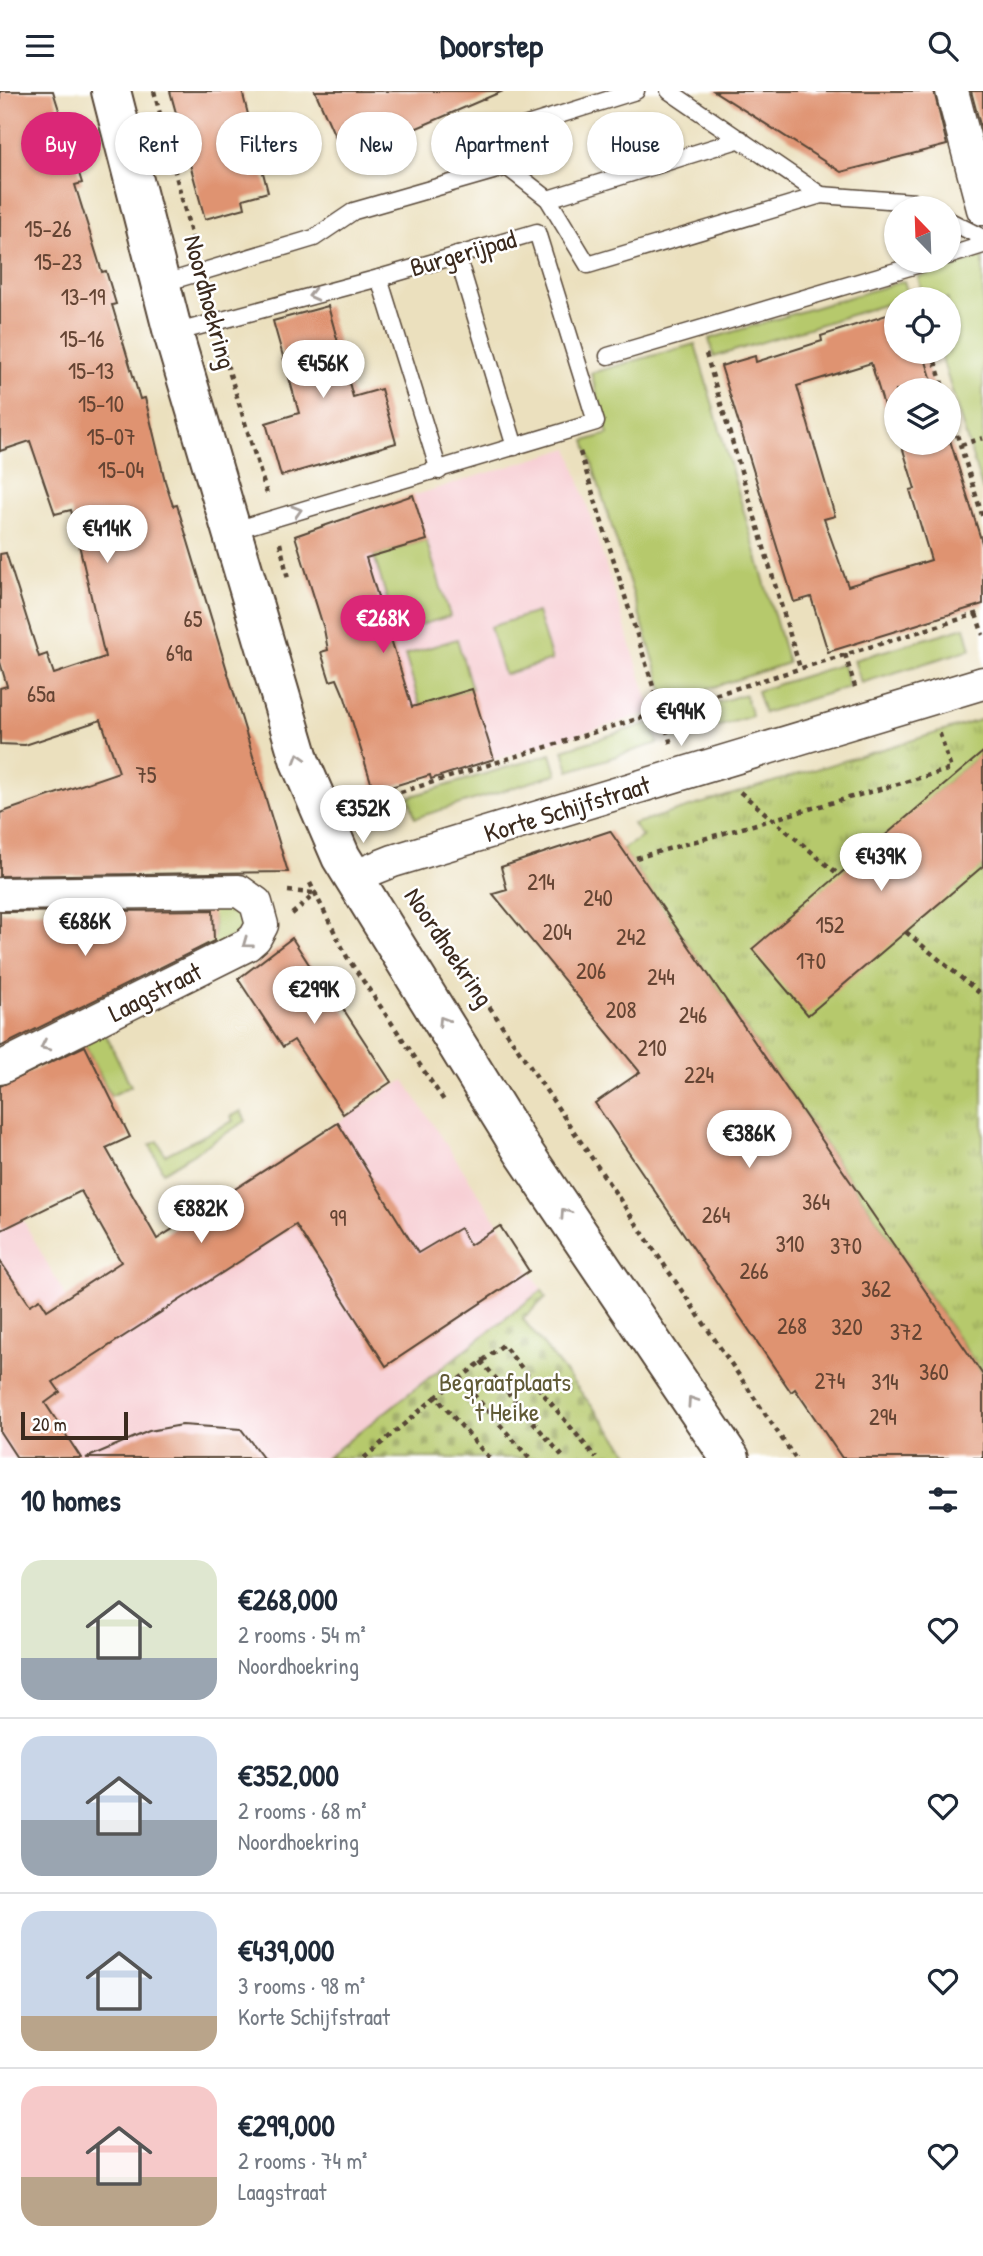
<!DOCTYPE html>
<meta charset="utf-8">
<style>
:root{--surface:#fff;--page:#f2f2f3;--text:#1f2937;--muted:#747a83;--line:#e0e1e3;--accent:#db2777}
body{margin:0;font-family:"Patrick Hand",sans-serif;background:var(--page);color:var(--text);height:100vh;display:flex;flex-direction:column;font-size:26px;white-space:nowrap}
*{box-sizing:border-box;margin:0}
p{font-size:23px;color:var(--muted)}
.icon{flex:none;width:38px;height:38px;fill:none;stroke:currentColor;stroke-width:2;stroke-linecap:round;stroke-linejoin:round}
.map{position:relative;height:1367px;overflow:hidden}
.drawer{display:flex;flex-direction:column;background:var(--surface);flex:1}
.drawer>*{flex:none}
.hud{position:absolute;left:21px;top:21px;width:942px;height:63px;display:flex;gap:14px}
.needle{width:46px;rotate:337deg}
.tools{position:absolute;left:884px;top:105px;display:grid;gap:14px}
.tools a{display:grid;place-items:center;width:77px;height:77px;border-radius:50%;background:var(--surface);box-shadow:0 2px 5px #0004;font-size:35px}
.scale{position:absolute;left:21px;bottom:18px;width:107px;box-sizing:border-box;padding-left:7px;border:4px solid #3b2a1e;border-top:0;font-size:19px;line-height:24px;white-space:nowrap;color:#3b2a1e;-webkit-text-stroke:5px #fff;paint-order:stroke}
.price{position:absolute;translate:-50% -60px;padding:0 16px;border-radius:24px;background:#fff;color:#222;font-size:23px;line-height:46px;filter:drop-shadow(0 2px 4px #0008)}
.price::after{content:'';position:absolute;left:50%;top:42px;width:21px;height:16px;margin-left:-10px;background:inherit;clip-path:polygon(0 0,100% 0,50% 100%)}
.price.active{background:var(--accent);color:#fff}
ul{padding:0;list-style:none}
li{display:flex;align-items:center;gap:21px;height:175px;padding:0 21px}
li+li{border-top:2px solid var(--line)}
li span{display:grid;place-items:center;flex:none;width:196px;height:140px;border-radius:21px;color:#555}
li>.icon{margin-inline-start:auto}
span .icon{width:84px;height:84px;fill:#fffc;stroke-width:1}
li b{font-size:30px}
h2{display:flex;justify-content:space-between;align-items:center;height:84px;padding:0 21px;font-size:30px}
.chip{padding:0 24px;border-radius:32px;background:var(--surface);box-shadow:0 2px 5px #0004;font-size:24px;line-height:63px}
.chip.active{background:var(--accent);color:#fff}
header{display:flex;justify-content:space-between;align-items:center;height:91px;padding:0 21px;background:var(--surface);font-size:32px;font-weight:800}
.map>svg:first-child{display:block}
.built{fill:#f7cfd4}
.grass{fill:#b6c96c;stroke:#787a45;stroke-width:2}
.cemetery{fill:url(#cemetery-stones);stroke:#787a45;stroke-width:2}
.park{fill:url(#park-tufts);stroke:#787a45;stroke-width:2}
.building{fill:#df9371}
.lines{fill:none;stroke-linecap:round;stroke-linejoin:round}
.service-casing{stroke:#554536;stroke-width:19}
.minor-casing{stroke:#554536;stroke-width:35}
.tertiary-casing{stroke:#554536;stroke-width:42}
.path{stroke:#554536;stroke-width:4.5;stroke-dasharray:5 5;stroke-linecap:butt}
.service{stroke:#fff;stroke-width:16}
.minor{stroke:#fff;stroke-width:32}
.tertiary{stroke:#fff;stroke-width:38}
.oneway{stroke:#a79f9a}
.labels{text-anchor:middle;stroke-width:5;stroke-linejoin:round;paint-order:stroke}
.number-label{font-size:23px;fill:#644433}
.street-label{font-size:26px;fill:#3b2a1e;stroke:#fff}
.park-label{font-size:26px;fill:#605a35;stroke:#fff}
</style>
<header><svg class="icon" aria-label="menu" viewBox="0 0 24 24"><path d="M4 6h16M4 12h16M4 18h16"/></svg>Doorstep<svg class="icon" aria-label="search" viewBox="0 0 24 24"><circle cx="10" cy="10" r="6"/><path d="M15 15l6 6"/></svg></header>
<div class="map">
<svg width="983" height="1367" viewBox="0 0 983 1367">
<defs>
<pattern id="cemetery-stones" width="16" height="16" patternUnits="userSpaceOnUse" patternTransform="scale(1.75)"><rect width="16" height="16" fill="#b6c96c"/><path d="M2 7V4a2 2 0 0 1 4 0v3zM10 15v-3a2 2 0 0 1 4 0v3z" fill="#95a358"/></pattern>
<pattern id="park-tufts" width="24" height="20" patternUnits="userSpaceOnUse" patternTransform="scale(1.75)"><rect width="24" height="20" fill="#b6c96c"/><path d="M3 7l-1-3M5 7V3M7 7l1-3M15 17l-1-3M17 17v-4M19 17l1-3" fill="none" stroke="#95a358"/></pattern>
</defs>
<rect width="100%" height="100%" fill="#fff"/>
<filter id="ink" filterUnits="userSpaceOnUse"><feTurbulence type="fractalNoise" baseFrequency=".0143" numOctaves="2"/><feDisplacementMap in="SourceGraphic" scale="14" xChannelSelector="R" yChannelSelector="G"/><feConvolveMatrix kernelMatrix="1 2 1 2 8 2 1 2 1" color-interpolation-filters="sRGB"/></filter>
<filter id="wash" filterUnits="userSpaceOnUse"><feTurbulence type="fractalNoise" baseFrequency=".00686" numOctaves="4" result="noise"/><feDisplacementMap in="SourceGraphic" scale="28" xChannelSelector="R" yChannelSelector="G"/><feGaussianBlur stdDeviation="1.57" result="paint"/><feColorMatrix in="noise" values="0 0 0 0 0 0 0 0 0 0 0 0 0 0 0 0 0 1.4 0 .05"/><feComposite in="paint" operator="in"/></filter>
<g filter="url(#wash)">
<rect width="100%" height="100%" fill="#ebe0be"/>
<g class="built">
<polygon points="569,357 652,621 431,688 430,684 374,701 345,608 337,588 330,590 321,561 328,559 324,538 295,445 351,427 350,424"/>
<polygon points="404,989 542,1199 326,1367 0,1367 0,1088 66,1206"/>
</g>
<g class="grass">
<polygon points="983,166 983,400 940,261 948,261 948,208 924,208 918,186"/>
<polygon points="904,190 909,206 714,266 709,248"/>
<polygon points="695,253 788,572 667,611 585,350 608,343 591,282"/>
<polygon points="426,449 450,525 397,541 374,465"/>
<polygon points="537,521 552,569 504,584 490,536"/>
<polygon points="965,536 971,558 861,592 854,569"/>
<polygon points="457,548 472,598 420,614 405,564"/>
<polygon points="843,573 849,596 764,622 757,600"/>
<polygon points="745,603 752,625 675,649 668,627"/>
<polygon points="652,631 658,652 569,680 563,659"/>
<polygon points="551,663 557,683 415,727 409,706"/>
<polygon points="219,811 238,819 242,830 240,841 200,864 200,846 214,845 213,826 199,826 199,819 212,819"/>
<polygon points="103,938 131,995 111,1005 82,948"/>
<polygon points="241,1020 246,1030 163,1081 150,1054 158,1050 165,1064 233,1030 231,1025"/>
</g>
<polygon class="cemetery" points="542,1199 546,1206 523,1228 633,1367 326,1367"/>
<polygon class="park" points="983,628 983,661 931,706 980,764 976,767 983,775 983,1283 622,758 642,746 633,733"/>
<g id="blocks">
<g class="building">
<polygon points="0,0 53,0 82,92 75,94 102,181 106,180 116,213 112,214 140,308 145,307 165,390 173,415 177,414 288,781 0,785 0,722 119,681 101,629 25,654 0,653 0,597 7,595 0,571 0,463 6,462 39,566 47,563 54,583 105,566 71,419 55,423 30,350 0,360"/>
<polygon points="170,0 242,0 268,101 243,108 245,117 205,128"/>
<polygon points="315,0 503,0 345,68"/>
<polygon points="714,0 934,0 947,54 841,81"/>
<polygon points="971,0 983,0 983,45"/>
<polygon points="328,215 353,306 381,298 396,352 281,385 266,332 299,322 273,230"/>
<polygon points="896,221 896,261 923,261 935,299 896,299 896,337 890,316 885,318 871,272 797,295 835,425 824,428 848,495 931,469 910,399 915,398 901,352 948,352 948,343 983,455 983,513 828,561 811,506 794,511 721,275 755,265 756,271 822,250 821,245"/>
<polygon points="413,404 427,449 366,467 412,616 472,598 494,668 431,688 430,684 374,701 345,607 337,588 330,590 321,561 328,559 324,538 295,445"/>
<polygon points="983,661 983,775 808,924 752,858"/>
<polygon points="610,740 983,1284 983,1367 842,1367 795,1298 791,1301 595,1012 640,981 493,803 507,799 501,776"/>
<polygon points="213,819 214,850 0,956 0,821"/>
<polygon points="292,847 334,912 338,910 391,991 343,1023 294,949 283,956 238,888"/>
<polygon points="85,955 130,1046 106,1057 157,1148 338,1032 418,1162 460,1137 470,1154 500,1135 529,1180 386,1275 296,1134 53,1291 60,1301 45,1312 81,1367 17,1367 0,1341 0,1170 30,1214 40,1208 47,1219 121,1171 81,1100 0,1140 0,995"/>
<polygon points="182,1334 241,1338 263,1367 86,1367 149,1340"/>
</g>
</g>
</g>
<g filter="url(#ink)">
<use href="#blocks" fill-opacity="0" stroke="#554536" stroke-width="2"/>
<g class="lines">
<g class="service-casing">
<g id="service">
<polyline points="669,0 821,104"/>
<polyline points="507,76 548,108 588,174 821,104 914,111 925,117"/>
<polyline points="548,108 741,48"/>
<polyline points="948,129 983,147"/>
<polyline points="457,164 515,356"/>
<polyline points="948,165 983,154"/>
<polyline points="379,187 439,380"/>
<polyline points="161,193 314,147 354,120 507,76 498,43 636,0"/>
<polyline points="174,242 379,187 537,141 596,331 232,440"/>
<polyline points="608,265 930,170"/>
</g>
</g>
<g class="minor-casing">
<g id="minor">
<polyline points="952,0 983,118"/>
<polyline points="353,786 393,770 983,592"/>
<polyline points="0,803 239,800 256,812 262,834 255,847 247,854 0,977"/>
</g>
</g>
<g class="tertiary-casing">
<polyline id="tertiary" points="111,0 173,242 300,671 341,766 522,1059 730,1367"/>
</g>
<g class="path">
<polyline points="154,0 195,158"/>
<polyline points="221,254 267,403"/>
<polyline points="932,261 944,299"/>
<polyline points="706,263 800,577"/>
<polyline points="948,315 983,427"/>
<polyline points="961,354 983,347"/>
<polyline points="580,361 671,653"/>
<polyline points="280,452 288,488"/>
<polyline points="976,523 983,544"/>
<polyline points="845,563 855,596"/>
<polyline points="740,701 839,784"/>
<polyline points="362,713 983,521"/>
<polyline points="367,724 376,741"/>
<polyline points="636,767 951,678 939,640"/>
<polyline points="310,792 347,866 445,1011"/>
<polyline points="288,800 314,802"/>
<polyline points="411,800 795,1367"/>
<polyline points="292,823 317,801"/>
<polyline points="906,841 983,905"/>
<polyline points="481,1270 564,1367"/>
<polyline points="460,1288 529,1367"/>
<polyline points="364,1367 436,1306"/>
<polyline points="489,1367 436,1306 503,1254 596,1367"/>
</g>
<use href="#service" class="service"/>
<use href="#minor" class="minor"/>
<use href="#tertiary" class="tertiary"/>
</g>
<defs><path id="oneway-chevron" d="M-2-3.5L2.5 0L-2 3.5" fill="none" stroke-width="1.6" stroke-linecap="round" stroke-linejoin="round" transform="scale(1.75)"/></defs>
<g class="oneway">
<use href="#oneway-chevron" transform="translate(313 204) rotate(166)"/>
<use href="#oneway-chevron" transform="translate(297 420) rotate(-16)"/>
<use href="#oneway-chevron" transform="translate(299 667) rotate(-107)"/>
<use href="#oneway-chevron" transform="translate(247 852) rotate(144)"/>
<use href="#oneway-chevron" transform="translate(443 930) rotate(-122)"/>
<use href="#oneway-chevron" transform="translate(45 955) rotate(154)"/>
<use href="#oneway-chevron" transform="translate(565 1122) rotate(-124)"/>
<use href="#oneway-chevron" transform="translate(692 1310) rotate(-124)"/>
</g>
</g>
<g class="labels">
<g class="number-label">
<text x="48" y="146">15-26</text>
<text x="58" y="179">15-23</text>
<text x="83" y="214">13-19</text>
<text x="82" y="256">15-16</text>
<text x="91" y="288">15-13</text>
<text x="101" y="321">15-10</text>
<text x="111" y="354">15-07</text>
<text x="121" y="387">15-04</text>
<text x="193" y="536">65</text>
<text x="179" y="570">69a</text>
<text x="41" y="611">65a</text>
<text x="146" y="692">75</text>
<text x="541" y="799">214</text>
<text x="598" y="815">240</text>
<text x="830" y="842">152</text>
<text x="557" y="849">204</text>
<text x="631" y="854">242</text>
<text x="811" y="878">170</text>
<text x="591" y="888">206</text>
<text x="661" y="894">244</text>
<text x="621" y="927">208</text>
<text x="693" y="932">246</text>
<text x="652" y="965">210</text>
<text x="699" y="992">224</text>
<text x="816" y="1119">364</text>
<text x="716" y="1132">264</text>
<text x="338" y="1135">99</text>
<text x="790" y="1161">310</text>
<text x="846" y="1163">370</text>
<text x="754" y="1188">266</text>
<text x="876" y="1206">362</text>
<text x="792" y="1243">268</text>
<text x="847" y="1244">320</text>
<text x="906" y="1249">372</text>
<text x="934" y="1289">360</text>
<text x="830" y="1298">274</text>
<text x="885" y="1299">314</text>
<text x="883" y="1334">294</text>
</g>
<g class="street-label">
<text transform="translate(463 162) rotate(-16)" y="9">Burgerijpad</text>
<text transform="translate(210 211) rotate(75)" y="9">Noordhoekring</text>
<text transform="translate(567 718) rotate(-17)" y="9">Korte Schijfstraat</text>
<text transform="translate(449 856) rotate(56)" y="9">Noordhoekring</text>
<text transform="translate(155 901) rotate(-27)" y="9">Laagstraat</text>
</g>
<g class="park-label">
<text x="505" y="1300">Begraafplaats<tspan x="505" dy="30">'t Heike</tspan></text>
</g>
</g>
</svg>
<div class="tools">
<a><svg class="needle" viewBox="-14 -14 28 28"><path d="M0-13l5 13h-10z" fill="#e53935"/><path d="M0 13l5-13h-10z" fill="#747a83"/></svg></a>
<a><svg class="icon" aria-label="locate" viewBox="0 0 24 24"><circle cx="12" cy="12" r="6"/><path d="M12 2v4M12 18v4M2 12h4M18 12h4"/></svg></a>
<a><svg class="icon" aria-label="layers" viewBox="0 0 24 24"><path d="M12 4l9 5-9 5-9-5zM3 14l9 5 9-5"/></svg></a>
</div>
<div class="scale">20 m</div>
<b class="price" style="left:323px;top:309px">€456K</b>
<b class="price" style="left:107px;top:474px">€414K</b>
<b class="price active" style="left:383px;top:564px">€268K</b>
<b class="price" style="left:681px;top:657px">€494K</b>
<b class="price" style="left:363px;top:754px">€352K</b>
<b class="price" style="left:881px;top:802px">€439K</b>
<b class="price" style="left:85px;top:867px">€686K</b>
<b class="price" style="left:314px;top:935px">€299K</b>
<b class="price" style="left:749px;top:1079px">€386K</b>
<b class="price" style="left:201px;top:1154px">€882K</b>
<div class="hud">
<a class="chip active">Buy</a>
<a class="chip">Rent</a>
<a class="chip">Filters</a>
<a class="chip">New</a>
<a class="chip">Apartment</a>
<a class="chip">House</a>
</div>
</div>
<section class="drawer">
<h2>10 homes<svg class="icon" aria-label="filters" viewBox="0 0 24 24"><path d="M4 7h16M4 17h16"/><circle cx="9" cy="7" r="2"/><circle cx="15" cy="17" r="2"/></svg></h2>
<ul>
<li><span style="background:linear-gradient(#dfe7d0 70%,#9aa5b1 0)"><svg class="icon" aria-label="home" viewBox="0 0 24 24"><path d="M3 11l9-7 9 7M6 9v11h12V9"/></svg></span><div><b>€268,000</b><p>2 rooms · 54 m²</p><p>Noordhoekring</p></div><svg class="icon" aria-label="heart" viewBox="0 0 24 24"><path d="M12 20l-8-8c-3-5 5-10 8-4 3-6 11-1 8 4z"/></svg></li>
<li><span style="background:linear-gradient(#c9d6e8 60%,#9aa5b1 0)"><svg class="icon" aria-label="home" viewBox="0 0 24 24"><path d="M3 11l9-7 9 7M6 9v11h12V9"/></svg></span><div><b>€352,000</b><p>2 rooms · 68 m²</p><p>Noordhoekring</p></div><svg class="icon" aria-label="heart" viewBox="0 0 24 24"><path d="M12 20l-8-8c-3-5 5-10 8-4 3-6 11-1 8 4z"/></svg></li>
<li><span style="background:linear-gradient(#c9d6e8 75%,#b9a48a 0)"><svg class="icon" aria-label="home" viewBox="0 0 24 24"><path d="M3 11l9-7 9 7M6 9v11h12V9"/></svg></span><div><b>€439,000</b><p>3 rooms · 98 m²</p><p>Korte Schijfstraat</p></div><svg class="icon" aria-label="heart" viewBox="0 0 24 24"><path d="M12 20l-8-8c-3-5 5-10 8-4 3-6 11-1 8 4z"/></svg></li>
<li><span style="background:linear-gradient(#f6c9c9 65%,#b9a48a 0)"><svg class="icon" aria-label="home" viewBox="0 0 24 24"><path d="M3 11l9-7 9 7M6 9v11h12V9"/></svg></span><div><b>€299,000</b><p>2 rooms · 74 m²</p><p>Laagstraat</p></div><svg class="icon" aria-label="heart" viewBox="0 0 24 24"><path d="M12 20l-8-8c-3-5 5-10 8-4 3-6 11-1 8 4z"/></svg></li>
</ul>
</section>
